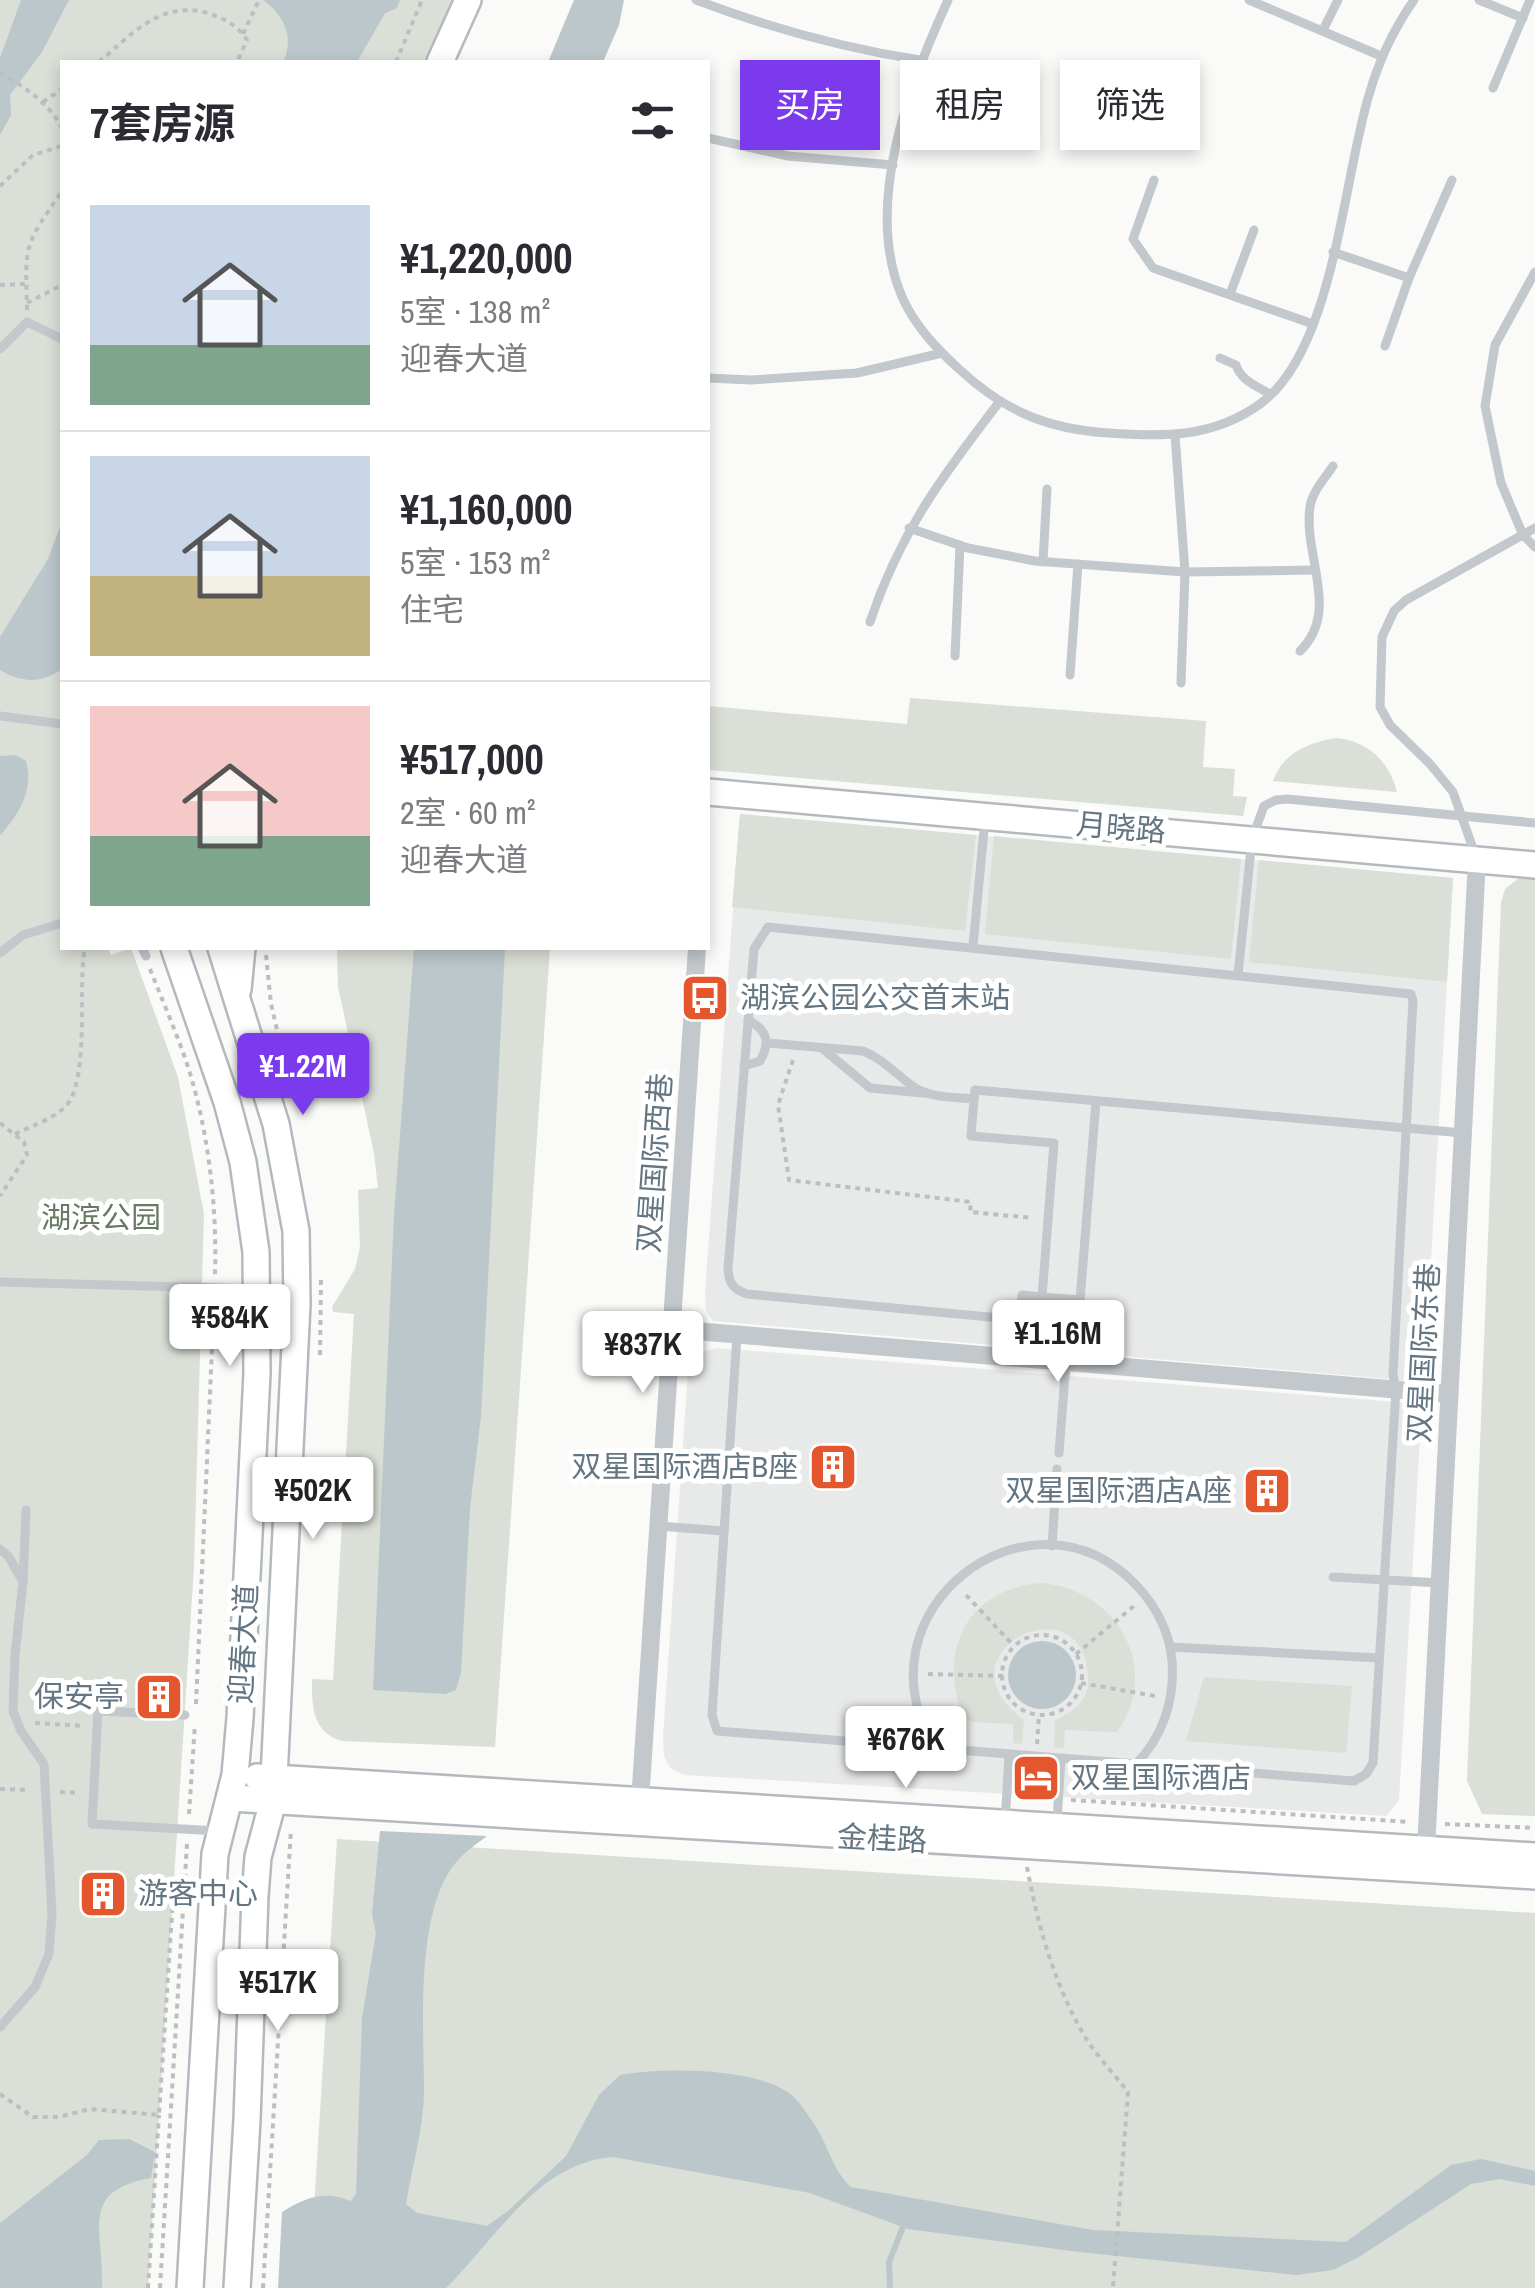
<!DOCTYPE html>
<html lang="zh">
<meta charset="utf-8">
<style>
:root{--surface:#fff;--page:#f2f2f3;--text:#2b2b33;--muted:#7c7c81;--line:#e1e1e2;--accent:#7c3aed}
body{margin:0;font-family:"Archivo Narrow","Noto Sans SC",sans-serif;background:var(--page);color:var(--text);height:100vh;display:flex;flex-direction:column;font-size:38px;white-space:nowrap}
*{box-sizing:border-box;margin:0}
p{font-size:32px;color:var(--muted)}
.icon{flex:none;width:55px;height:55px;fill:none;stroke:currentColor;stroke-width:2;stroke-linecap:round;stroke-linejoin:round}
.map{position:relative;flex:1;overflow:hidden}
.details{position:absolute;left:60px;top:60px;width:650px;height:890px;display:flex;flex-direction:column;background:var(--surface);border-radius:0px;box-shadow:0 5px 15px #0003}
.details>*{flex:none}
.top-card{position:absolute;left:740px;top:60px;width:645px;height:90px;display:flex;gap:20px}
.price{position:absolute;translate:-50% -85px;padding:0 22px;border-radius:10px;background:#fff;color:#222;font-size:32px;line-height:65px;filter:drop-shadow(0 2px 5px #0008)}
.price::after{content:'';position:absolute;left:50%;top:60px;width:30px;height:22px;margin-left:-15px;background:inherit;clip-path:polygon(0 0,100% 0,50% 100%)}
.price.current{background:var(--accent);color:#fff}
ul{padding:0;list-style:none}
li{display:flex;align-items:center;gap:30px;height:250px;padding:0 30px}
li+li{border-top:2px solid var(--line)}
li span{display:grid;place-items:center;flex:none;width:280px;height:200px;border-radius:0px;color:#555}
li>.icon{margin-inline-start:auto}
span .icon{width:120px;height:120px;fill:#fffc;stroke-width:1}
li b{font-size:42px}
h2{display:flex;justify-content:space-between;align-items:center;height:120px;padding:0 30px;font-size:42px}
.pill{padding:0 35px;border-radius:0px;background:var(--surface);box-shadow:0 5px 15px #0003;font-size:35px;line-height:90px}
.pill.current{background:var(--accent);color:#fff}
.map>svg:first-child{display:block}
.built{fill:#e8e9e9}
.green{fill:#dadfd7}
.water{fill:#bbc7cb}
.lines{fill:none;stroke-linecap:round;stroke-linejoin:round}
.stream{stroke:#bbc7cb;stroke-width:6}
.secondary-casing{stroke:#b3babf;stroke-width:30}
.path{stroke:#bbbfc2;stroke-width:4;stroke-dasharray:5 5;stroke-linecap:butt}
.lane{stroke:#c3c8cc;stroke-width:9}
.street{stroke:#c3c8cc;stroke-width:18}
.secondary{stroke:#fff;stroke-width:25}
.labels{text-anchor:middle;stroke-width:10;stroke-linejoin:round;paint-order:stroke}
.street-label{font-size:30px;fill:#657683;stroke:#fff}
.poi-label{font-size:30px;fill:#657683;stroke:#fff;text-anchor:start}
.park-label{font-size:30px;fill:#687a64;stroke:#fff}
</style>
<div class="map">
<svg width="1535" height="2288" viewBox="0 0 1535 2288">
<rect width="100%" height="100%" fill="#fafaf8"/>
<g class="built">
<polygon points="740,814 1453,878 1424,1382 713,1321 706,1311 705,1292"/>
<polygon points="718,1348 1422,1404 1399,1800 1386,1816 684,1775 670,1768 664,1756 663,1736 688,1370 690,1359 696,1353"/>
</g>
<g class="green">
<polygon points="0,0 458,0 429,62 62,62 62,948 108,948 111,955 131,948 178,1077 204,1214 194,1566 148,2288 0,2288"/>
<polygon points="910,698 1206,721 1203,767 1235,769 1233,796 1247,797 1243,816 708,770 708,706 907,724"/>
<path d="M 1336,738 C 1368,741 1389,761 1397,792 L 1273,781 C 1283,753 1307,743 1336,738 Z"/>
<polygon points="740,814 976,835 965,931 732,907"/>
<polygon points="994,836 1241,859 1231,959 985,934"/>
<polygon points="1259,860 1453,878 1447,982 1249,962"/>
<polygon points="1520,877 1535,879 1535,1816 1482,1814 1467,1781 1501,903 1505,889"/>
<path d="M 337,948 L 550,948 L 495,1747 L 342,1741 C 312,1732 312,1707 312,1679 L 333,1680 L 354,1314 L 333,1312 L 332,1307 L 355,1269 L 360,1247 L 358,1190 L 378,1188 L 374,1153 L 338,987 Z"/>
<path d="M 1041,1583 C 1116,1589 1163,1668 1117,1732 L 1065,1730 L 1064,1748 L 1054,1747 L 1055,1721 C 1076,1710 1090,1700 1088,1675 C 1082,1579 932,1654 1024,1720 L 1022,1744 L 1013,1743 L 1013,1724 L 972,1722 L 963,1717 C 937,1650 967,1589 1041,1583 Z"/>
<polygon points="1204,1677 1352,1686 1346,1753 1186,1741"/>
<polygon points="337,1839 1535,1913 1535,2288 309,2288"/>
</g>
<g class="water">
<polygon points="21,0 69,0 42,52 10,95 11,115 0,135 0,58"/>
<path d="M 263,0 L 400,0 L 397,8 L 385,13 L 357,62 L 283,62 C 295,39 284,14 263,0 Z"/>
<polygon points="574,0 624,0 619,25 603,62 548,62"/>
<path d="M 62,522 L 62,669 C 40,684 23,683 0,670 L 0,637 L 48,559 Z"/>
<path d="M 15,755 L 26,761 C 34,790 19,814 0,835 L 0,756 Z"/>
<polygon points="414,948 505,948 481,1416 470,1508 461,1672 456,1690 445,1694 373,1690 394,1215"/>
<circle cx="1042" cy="1675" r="34"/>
<path d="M 380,1831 L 487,1836 C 478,1843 466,1851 458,1860 C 414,1908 424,2029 424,2090 C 424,2127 412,2167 406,2204 L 417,2213 L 487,2226 L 509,2210 L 566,2156 L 599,2095 L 620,2075 C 662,2067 759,2067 793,2096 C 800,2103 807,2113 812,2121 C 828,2142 831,2169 851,2187 L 1093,2230 L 1346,2242 L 1451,2165 L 1481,2159 L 1535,2171 L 1535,2186 L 1500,2179 L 1471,2184 L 1359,2257 L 1333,2270 L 1296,2275 L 1071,2251 L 908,2229 L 810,2193 L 613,2157 C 538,2162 495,2240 446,2288 L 278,2288 L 282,2212 C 306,2197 324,2190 351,2201 L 356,2194 L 362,2018 L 376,1933 L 372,1914 Z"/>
<path d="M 129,2139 L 155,2152 L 151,2178 C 77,2191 105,2232 102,2288 L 0,2288 L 0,2223 L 87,2155 L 99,2140 Z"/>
</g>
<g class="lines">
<polyline class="stream" points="890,2288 889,2262 903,2227"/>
<g class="secondary-casing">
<g id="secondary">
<polyline points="440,62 468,0"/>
<polyline points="708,792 1535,865"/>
<polyline points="174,948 227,1102 243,1162 256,1252 257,1373 240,1718 235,1775 215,1854 190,2288"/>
<polyline points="221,948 276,1124 296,1231 297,1304 274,1778 273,1801 258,1857 255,1896 247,2120 237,2288"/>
<polyline points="238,989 242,948"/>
<polyline points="257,1777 1535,1856"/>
<polyline points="230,1798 1535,1876"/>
</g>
</g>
<g class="path">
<polyline points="243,34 259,0"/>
<path d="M 99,62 C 132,34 161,0 208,13 C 225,19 237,25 247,40 L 237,62"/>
<polyline points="396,62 422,0"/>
<path d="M 0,73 C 26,88 48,102 62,128"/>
<polyline points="43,102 62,89"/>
<polyline points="0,186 33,155 62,146"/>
<polyline points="0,285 25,284"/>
<polyline points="27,303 62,285"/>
<path d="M 27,310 C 25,242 24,247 62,191"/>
<polyline points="266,955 271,1004 292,1093"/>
<path d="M 150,969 C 163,1002 178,1036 189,1070 C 209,1135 217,1207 215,1275"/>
<polyline points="793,1060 778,1105 789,1180 971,1202 970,1212 1033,1218"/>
<polyline points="0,1123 24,1142 27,1155 0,1196"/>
<path d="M 15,1134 C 32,1126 50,1120 64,1108 C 91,1084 77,985 85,948"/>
<polyline points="320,1355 321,1275"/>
<polyline points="966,1595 1014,1646"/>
<circle cx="1042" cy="1675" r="40"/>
<polyline points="1076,1654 1134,1606"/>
<polyline points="928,1674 1003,1676"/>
<polyline points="1081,1683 1155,1696"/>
<polyline points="196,1704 214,1304"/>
<polyline points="35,1723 85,1726"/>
<polyline points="1037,1744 1039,1714"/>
<polyline points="0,1789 30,1790"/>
<polyline points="60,1792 80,1793"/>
<polyline points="1021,1797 1046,1799"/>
<polyline points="1071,1800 1410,1822"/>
<polyline points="189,1814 195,1724"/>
<polyline points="1445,1824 1535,1828"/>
<path d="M 1027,1867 C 1038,1926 1054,1984 1085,2037 C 1097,2056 1114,2074 1128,2092 L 1113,2288"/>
<polyline points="0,2094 33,2117 59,2117 90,2109 159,2115 173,1898"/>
<polyline points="148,2288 159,2115"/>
<polyline points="160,2288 187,1844"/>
<polyline points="263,2288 291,1829"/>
</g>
<g class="lane">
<path d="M 696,0 C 770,28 842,48 920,60"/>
<path d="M 948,0 C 909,85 862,207 903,299 C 916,327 937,349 959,369 C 1004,411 1047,429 1108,433 C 1163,437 1213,438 1260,404 C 1334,351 1343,179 1369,95 C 1379,60 1393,30 1414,0"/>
<polyline points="1249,0 1381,56"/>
<polyline points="1479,0 1523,18"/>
<polyline points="1323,30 1338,0"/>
<polyline points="1493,88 1530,0"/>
<polyline points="708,138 788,156 893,165"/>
<polyline points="1154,180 1133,239 1153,268 1313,324"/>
<polyline points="1333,252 1409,278"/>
<polyline points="1535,272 1495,345 1485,406 1501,483 1523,535 1535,547"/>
<polyline points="1230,294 1254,230"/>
<polyline points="1385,346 1409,278 1452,180"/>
<polyline points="0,349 27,322 62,339"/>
<path d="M 1220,358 L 1236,365 C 1241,381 1257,386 1270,394"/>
<polyline points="708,378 751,380 857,373 942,353"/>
<polyline points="1175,435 1185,572 1181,683"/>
<polyline points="909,528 968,548 1035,561 1185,572 1314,570"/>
<polyline points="1043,562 1047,489"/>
<path d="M 870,622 C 900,532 943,475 1000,401"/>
<path d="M 1300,651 C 1341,611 1303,556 1310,507 C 1312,492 1325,478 1333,466"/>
<polyline points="955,656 960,545"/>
<polyline points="1070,675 1078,564"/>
<polyline points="0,716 62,724"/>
<polyline points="1476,857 1453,792 1430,764 1390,725 1380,707 1382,637 1394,611 1406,600 1535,528"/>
<polyline points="973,946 985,820"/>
<polyline points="142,948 146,956"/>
<polyline points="0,953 23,935 62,923"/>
<polyline points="1238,975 1252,839 1264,806 1276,800 1287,799 1535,823"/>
<path d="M 767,1043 L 863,1051 C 884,1059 898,1077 917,1089 C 933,1098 956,1097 974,1099 L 975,1090 L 1463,1133"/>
<polyline points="823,1049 870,1088 923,1093"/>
<path d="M 744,1066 L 760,1061 C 771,1042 767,1030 748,1020"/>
<polyline points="974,1099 971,1136 1054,1143 1042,1297 1022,1295 1018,1342 1077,1347"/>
<polyline points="0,1282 254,1289"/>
<polyline points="1042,1297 1080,1300"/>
<path d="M 737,1335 L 712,1715 L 717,1731 L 1354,1781 L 1366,1774 L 1373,1763 L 1396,1390 L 1393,1374 L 1413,1001 L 1411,994 L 768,927 L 754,949 L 728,1269 C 729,1284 733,1289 747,1294 L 1020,1320"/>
<polyline points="1075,1363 1096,1101"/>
<polyline points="1059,1453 1066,1362"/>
<polyline points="658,1526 724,1531"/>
<polyline points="1052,1546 1057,1469"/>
<polyline points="0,1549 9,1557 23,1582 15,1655 13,1711 21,1731 44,1764 52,1914 49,1954 35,1987 0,2027"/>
<polyline points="1333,1577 1440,1583"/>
<polyline points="23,1582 26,1510"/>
<polyline points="1170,1647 1379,1658"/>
<polyline points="185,1715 98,1711 92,1824 219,1831"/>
<path d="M 937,1750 C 848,1612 1031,1473 1137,1586 C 1156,1606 1170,1633 1172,1661 C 1175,1700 1163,1737 1135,1765"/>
<polyline points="1057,1821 1061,1759"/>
<polyline points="1005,1823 1009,1756"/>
</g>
<g class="street">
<polyline points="671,1329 1449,1394"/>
<polyline points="640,1801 697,948"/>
<polyline points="1426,1850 1477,859"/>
</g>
<use href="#secondary" class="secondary"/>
</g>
<defs>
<g id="bus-square" transform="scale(2.5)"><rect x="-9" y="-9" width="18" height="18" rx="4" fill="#e4572e" stroke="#fff"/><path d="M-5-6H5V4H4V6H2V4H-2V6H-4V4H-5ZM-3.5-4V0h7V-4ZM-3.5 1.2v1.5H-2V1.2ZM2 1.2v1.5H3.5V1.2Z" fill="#fff"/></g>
<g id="building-square" transform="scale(2.5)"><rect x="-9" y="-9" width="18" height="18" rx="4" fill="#e4572e" stroke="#fff"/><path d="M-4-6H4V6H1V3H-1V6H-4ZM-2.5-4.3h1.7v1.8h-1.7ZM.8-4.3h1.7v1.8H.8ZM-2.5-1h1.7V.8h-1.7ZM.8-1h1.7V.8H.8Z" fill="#fff"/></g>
<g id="hotel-square" transform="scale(2.5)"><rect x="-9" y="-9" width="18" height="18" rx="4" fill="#e4572e" stroke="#fff"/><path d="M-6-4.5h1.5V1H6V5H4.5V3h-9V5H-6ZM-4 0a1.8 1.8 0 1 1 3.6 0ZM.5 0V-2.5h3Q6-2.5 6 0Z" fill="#fff"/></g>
</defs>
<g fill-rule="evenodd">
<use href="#bus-square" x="705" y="998"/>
<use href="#building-square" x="833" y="1467"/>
<use href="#building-square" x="1267" y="1491"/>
<use href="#building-square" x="159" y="1697"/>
<use href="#hotel-square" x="1036" y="1778"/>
<use href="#building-square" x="103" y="1894"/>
</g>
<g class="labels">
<g class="street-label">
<text transform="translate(1121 828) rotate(5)" y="10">月晓路</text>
<text transform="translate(655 1163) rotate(-86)" y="10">双星国际西巷</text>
<text transform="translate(1424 1353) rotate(-87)" y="10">双星国际东巷</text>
<text transform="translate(244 1644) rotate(-87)" y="10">迎春大道</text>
<text transform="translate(882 1839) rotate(3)" y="10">金桂路</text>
</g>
<g class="poi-label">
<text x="740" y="1008">湖滨公园公交首末站</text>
<text x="798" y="1477" text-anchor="end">双星国际酒店B座</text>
<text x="1232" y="1501" text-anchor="end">双星国际酒店A座</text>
<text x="124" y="1707" text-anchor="end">保安亭</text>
<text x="1071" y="1788">双星国际酒店</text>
<text x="138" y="1904">游客中心</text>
</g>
<g class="park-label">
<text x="101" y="1228">湖滨公园</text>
</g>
</g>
</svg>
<b class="price current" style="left:303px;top:1118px">¥1.22M</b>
<b class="price" style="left:230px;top:1369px">¥584K</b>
<b class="price" style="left:1058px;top:1385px">¥1.16M</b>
<b class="price" style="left:643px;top:1396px">¥837K</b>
<b class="price" style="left:313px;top:1542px">¥502K</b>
<b class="price" style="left:906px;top:1791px">¥676K</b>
<b class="price" style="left:278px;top:2034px">¥517K</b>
<div class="top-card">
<a class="pill current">买房</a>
<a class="pill">租房</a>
<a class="pill">筛选</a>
</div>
<section class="details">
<h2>7套房源<svg class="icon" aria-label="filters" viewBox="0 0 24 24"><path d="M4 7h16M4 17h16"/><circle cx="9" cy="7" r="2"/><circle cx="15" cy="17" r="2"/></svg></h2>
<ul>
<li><span style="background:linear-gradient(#c9d6e8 70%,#7fa58c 0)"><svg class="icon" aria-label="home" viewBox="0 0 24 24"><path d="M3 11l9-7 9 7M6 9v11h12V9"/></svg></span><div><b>¥1,220,000</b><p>5室 · 138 m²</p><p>迎春大道</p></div></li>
<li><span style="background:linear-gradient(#c9d6e8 60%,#c2b280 0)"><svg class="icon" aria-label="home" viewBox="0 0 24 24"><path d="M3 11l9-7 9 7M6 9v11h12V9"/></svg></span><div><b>¥1,160,000</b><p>5室 · 153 m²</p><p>住宅</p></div></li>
<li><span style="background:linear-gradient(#f6c9c9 65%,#7fa58c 0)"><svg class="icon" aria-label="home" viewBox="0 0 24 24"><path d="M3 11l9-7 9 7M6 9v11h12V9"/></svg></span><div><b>¥517,000</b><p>2室 · 60 m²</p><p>迎春大道</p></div></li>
</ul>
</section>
</div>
